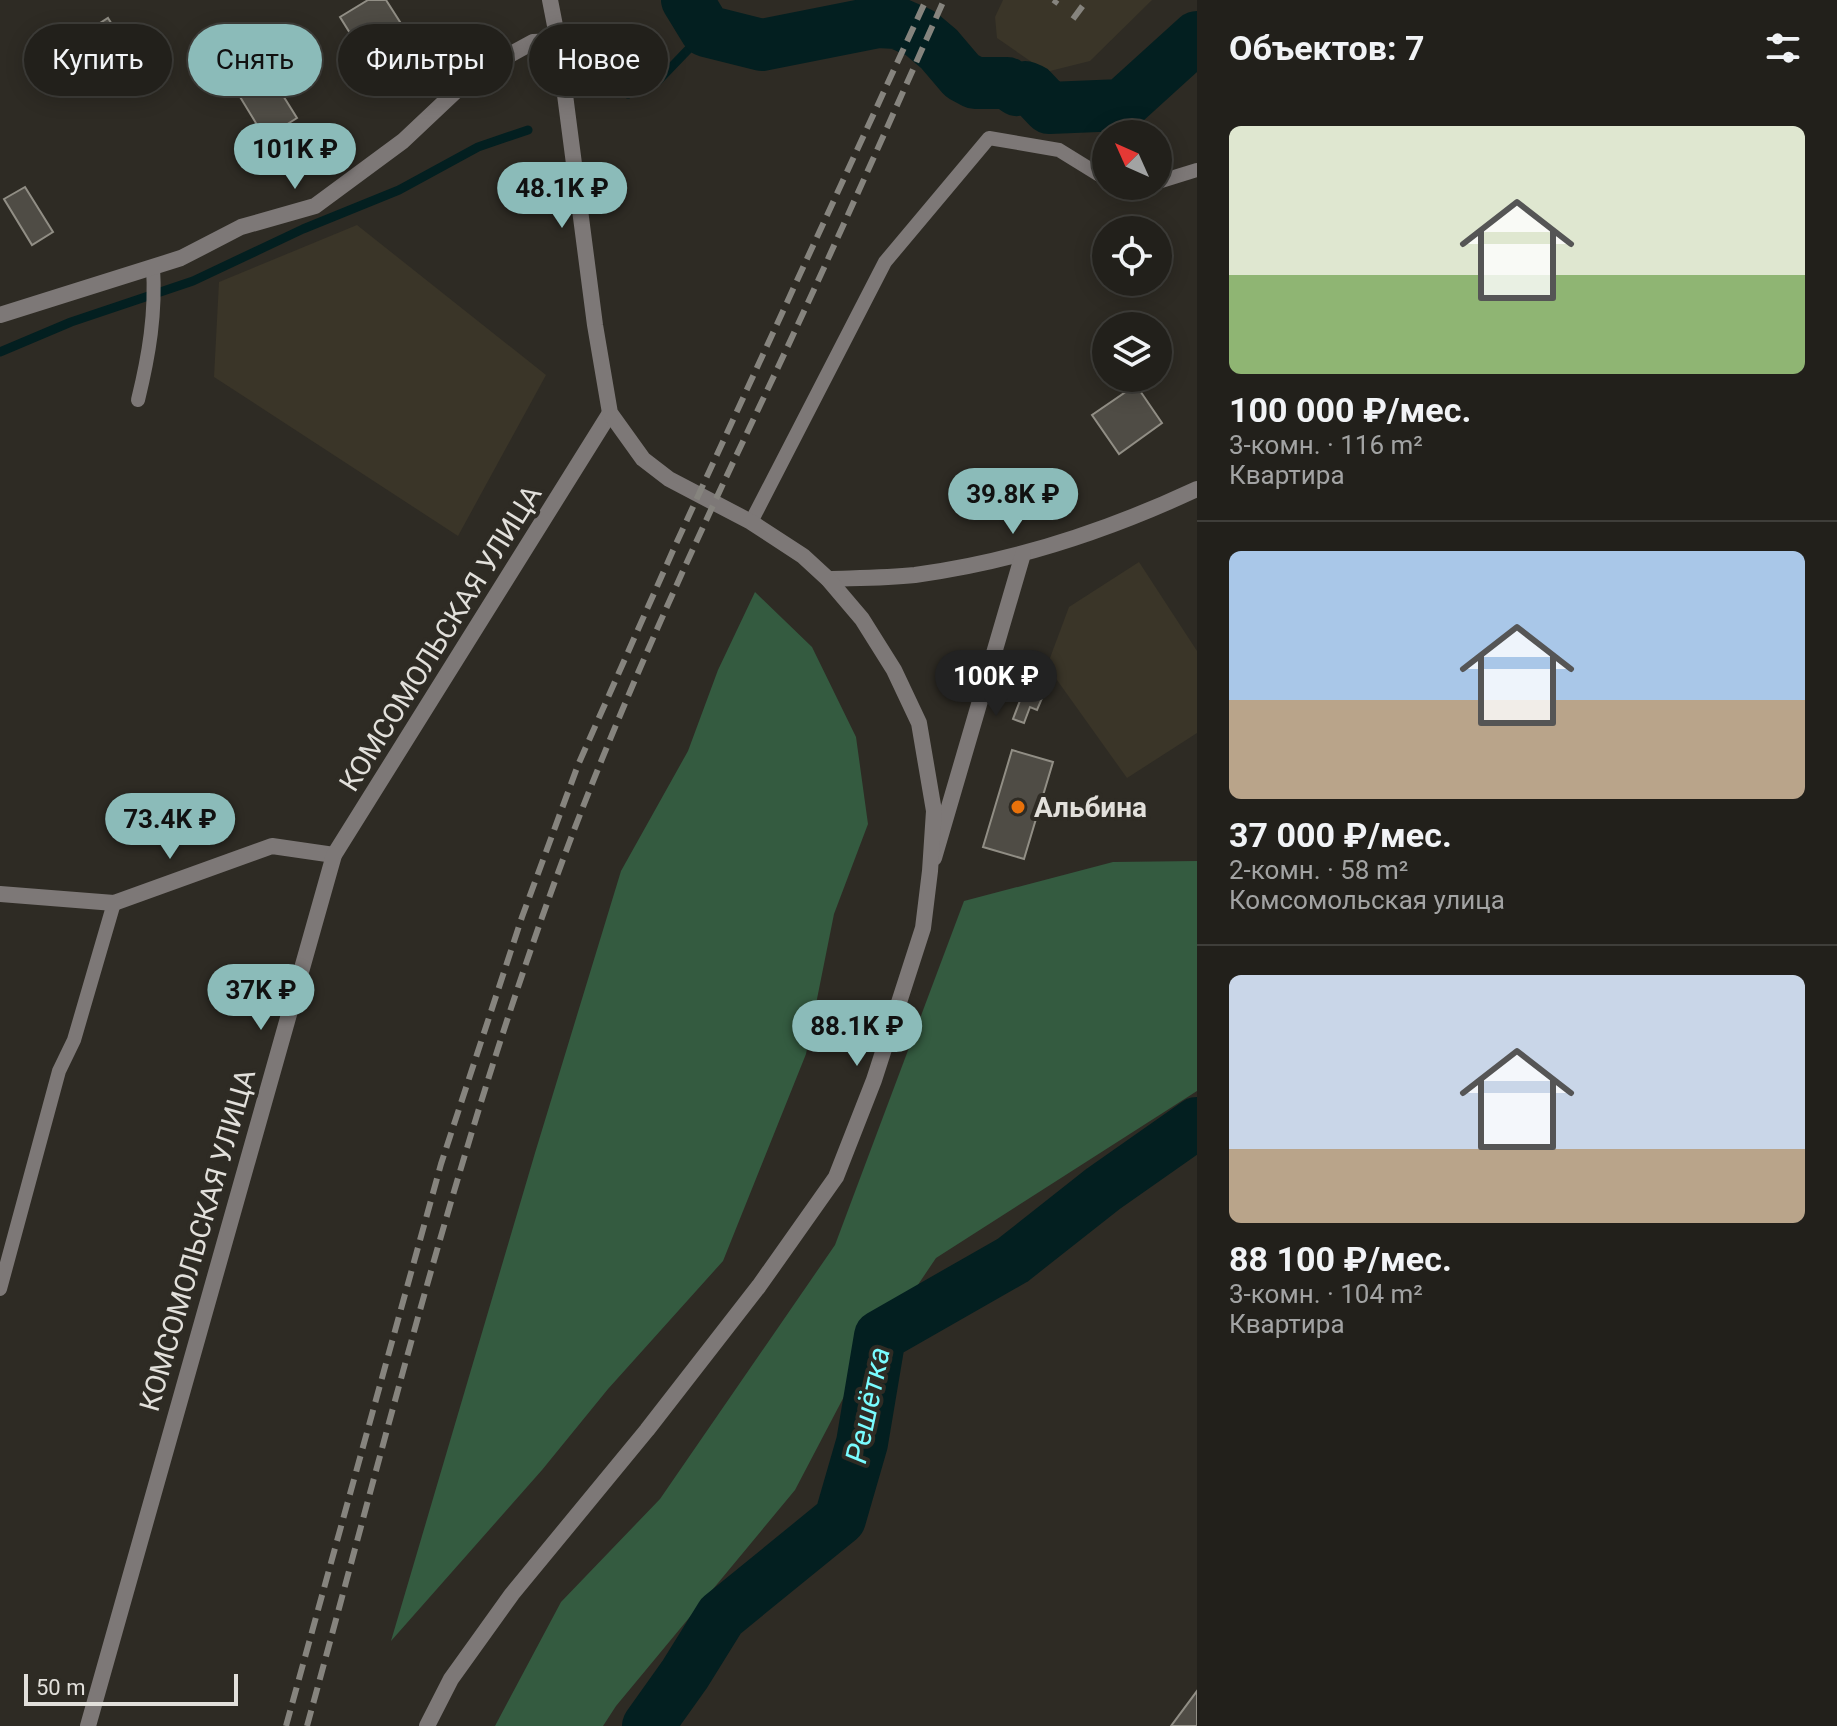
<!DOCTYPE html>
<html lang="ru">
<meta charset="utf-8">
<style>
:root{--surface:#22201b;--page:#2e2d28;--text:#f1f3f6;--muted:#a2a3a3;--line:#3f3e3a;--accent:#8bbbb9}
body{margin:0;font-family:Roboto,sans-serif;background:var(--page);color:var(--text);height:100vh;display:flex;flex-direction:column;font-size:30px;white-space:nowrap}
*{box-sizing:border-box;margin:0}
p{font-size:26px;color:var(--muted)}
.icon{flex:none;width:44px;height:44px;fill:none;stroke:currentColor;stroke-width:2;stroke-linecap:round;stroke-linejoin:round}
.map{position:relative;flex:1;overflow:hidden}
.panel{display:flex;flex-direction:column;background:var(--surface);width:640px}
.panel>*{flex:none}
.hud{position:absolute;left:24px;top:24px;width:760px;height:72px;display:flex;gap:16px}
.needle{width:52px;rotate:315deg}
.fabs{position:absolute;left:1092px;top:120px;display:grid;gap:16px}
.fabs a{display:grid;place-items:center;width:80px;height:80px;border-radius:50%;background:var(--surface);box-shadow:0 4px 20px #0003,0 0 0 2px var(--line);font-size:40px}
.scale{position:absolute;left:24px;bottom:20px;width:214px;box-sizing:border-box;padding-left:8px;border:4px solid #e2e0db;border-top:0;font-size:22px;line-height:28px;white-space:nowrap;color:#e2e0db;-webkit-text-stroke:6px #2e2b24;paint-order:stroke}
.price{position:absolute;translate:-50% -68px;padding:0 18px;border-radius:28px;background:var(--accent);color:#111;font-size:26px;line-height:52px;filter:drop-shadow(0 2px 4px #0008)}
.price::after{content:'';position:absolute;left:50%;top:48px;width:24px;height:18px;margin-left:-12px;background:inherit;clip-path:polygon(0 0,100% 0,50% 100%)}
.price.selected{background:#222;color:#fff}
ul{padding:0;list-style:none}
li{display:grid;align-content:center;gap:16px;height:424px;padding:0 32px}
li+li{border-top:2px solid var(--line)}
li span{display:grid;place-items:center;height:248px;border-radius:12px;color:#555}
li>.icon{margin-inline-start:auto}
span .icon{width:144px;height:144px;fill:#fffc;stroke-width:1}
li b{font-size:34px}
h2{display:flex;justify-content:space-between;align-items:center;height:96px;padding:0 32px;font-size:34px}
.chip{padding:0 28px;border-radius:36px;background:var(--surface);box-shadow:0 4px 20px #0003,0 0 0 2px var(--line);font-size:28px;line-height:72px}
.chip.selected{background:var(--accent);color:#111}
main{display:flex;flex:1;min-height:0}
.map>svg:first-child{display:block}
.built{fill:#3a3528}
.green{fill:#345b40}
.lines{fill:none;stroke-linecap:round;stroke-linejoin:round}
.stream{stroke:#031f20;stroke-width:9}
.river{stroke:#031f20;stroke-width:52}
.building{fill:#4f4c45;stroke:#918e85;stroke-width:2}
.service{stroke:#7d7877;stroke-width:14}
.minor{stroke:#7d7877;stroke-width:16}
.tertiary{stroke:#7d7877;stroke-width:16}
.rail{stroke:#86847e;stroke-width:6;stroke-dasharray:16 8;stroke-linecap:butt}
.food-dot{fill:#e8710a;stroke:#2e2b24;stroke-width:3}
.labels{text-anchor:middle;stroke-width:8;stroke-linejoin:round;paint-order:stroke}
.street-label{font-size:28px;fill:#e2e0db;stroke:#2e2b24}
.poi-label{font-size:28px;font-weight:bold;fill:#e2e0db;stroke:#2e2b24;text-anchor:start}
.water-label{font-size:30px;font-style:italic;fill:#79fcff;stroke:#2e2b24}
</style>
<main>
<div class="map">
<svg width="1197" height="1726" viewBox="0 0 1197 1726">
<rect width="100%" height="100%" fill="#2e2b24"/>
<g class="built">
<polygon points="1003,0 1152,0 1090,61 1046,72 997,38 995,17"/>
<polygon points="357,225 546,375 458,536 214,377 219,282"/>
<polygon points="1139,562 1197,651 1197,733 1127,778 1047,666 1069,607"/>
</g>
<g class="green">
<polygon points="755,592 812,647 856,737 868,824 834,914 806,1054 723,1261 608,1389 542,1470 391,1641 535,1153 621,871 688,751 718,670"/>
<polygon points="1197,861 1197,1091 936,1258 849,1387 795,1490 616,1706 603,1726 495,1726 561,1602 660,1499 835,1245 964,901 1113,862"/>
</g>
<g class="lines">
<g class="stream">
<polyline points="628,94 657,82 706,31"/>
<polyline points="0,352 71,322 193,281 303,229 399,190 478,147 528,130"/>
</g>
<g class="river">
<polyline points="687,0 706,31 762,45 878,22 897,23 920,33 939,49 962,76 975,83 1007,83 1017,90 1025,87 1032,90 1049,108 1122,105 1197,37"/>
<polyline points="648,1726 685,1674 721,1616 840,1519 862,1443 880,1336 1013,1260 1103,1189 1197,1123"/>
</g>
</g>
<g class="building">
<polygon points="368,0 386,0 409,36 368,62 340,17"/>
<polygon points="108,18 140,69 106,90 75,39"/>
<polygon points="262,62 297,118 265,138 231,82"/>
<polygon points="25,187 53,232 32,245 4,199"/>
<polygon points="1136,385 1162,423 1119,454 1092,415"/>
<polygon points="1029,677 1048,684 1037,710 1030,707 1024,723 1013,719"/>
<polygon points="1012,750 1053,762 1024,859 983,847"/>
<polygon points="1197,1691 1197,1726 1171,1726"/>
</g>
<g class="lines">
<g class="service">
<polyline points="1158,182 1197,170"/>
<polyline points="1118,186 1126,191 1144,186"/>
<path d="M 138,400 C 149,355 156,313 153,267"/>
<polyline points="751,522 885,262 989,138 1059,150 1106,179"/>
<polyline points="0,1289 59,1071 74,1040 114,903"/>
</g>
<g class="minor">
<polyline points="0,315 181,258 241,227 315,206 403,141 473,75 533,42 558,41"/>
<path d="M 828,579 C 857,578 886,578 915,575 C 1013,562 1107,531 1197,489"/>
<polyline points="934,858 1023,554"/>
<polyline points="0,894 114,903 272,846 334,855"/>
<polyline points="88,1726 334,855 610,413"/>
</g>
<polyline class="tertiary" points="427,1726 451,1679 512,1594 647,1430 759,1286 836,1177 874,1080 923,928 930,871 934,811 919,723 894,670 862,619 828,579 803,556 751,522 669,479 643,459 610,413 595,325 558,41 550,0"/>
<g class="rail">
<polyline points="1054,4 1057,0"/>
<polyline points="1073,19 1087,0"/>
<polyline points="286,1726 441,1164 522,917 578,765 675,546 926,0"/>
<path d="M 307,1726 C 389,1428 462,1127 571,838 C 628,688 695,542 764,397 C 826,266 885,132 944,0"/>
</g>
</g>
<circle class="food-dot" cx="1018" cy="807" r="8"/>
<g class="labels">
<g class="street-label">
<text transform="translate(440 638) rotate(-58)" y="10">КОМСОМОЛЬСКАЯ УЛИЦА</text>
<text transform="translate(197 1240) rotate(-74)" y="10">КОМСОМОЛЬСКАЯ УЛИЦА</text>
</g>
<g class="poi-label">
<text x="1034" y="817">Альбина</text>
</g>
<g class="water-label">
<text transform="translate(868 1405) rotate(-78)" y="10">Решётка</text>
</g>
</g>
</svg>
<div class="fabs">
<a><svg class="needle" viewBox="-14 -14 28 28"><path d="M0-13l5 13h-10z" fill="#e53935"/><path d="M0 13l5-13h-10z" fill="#a2a3a3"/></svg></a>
<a><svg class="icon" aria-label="locate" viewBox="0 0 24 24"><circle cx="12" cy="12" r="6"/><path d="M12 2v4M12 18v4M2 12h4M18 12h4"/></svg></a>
<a><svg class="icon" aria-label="layers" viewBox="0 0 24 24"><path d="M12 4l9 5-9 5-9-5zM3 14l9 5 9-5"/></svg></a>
</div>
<div class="scale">50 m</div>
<b class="price" style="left:295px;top:191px">101K ₽</b>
<b class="price" style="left:562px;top:230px">48.1K ₽</b>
<b class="price" style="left:1013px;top:536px">39.8K ₽</b>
<b class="price selected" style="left:996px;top:718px">100K ₽</b>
<b class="price" style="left:170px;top:861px">73.4K ₽</b>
<b class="price" style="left:261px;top:1032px">37K ₽</b>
<b class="price" style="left:857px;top:1068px">88.1K ₽</b>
<div class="hud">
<a class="chip">Купить</a>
<a class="chip selected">Снять</a>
<a class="chip">Фильтры</a>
<a class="chip">Новое</a>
</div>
</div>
<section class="panel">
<h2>Объектов: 7<svg class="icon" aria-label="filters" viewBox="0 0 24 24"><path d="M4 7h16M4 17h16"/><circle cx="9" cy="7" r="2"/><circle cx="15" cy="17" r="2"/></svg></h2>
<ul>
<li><span style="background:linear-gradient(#dfe7d0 60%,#8fb573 0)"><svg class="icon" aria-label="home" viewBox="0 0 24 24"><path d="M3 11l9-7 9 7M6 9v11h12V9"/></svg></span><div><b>100 000 ₽/мес.</b><p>3-комн. · 116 m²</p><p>Квартира</p></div></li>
<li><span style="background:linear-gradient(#a9c7e8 60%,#b9a48a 0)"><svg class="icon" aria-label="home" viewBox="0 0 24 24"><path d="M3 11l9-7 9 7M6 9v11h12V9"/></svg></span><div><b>37 000 ₽/мес.</b><p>2-комн. · 58 m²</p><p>Комсомольская улица</p></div></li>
<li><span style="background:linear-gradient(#c9d6e8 70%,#b9a48a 0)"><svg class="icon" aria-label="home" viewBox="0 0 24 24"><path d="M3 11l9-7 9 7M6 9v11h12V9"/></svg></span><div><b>88 100 ₽/мес.</b><p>3-комн. · 104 m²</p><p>Квартира</p></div></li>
</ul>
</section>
</main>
